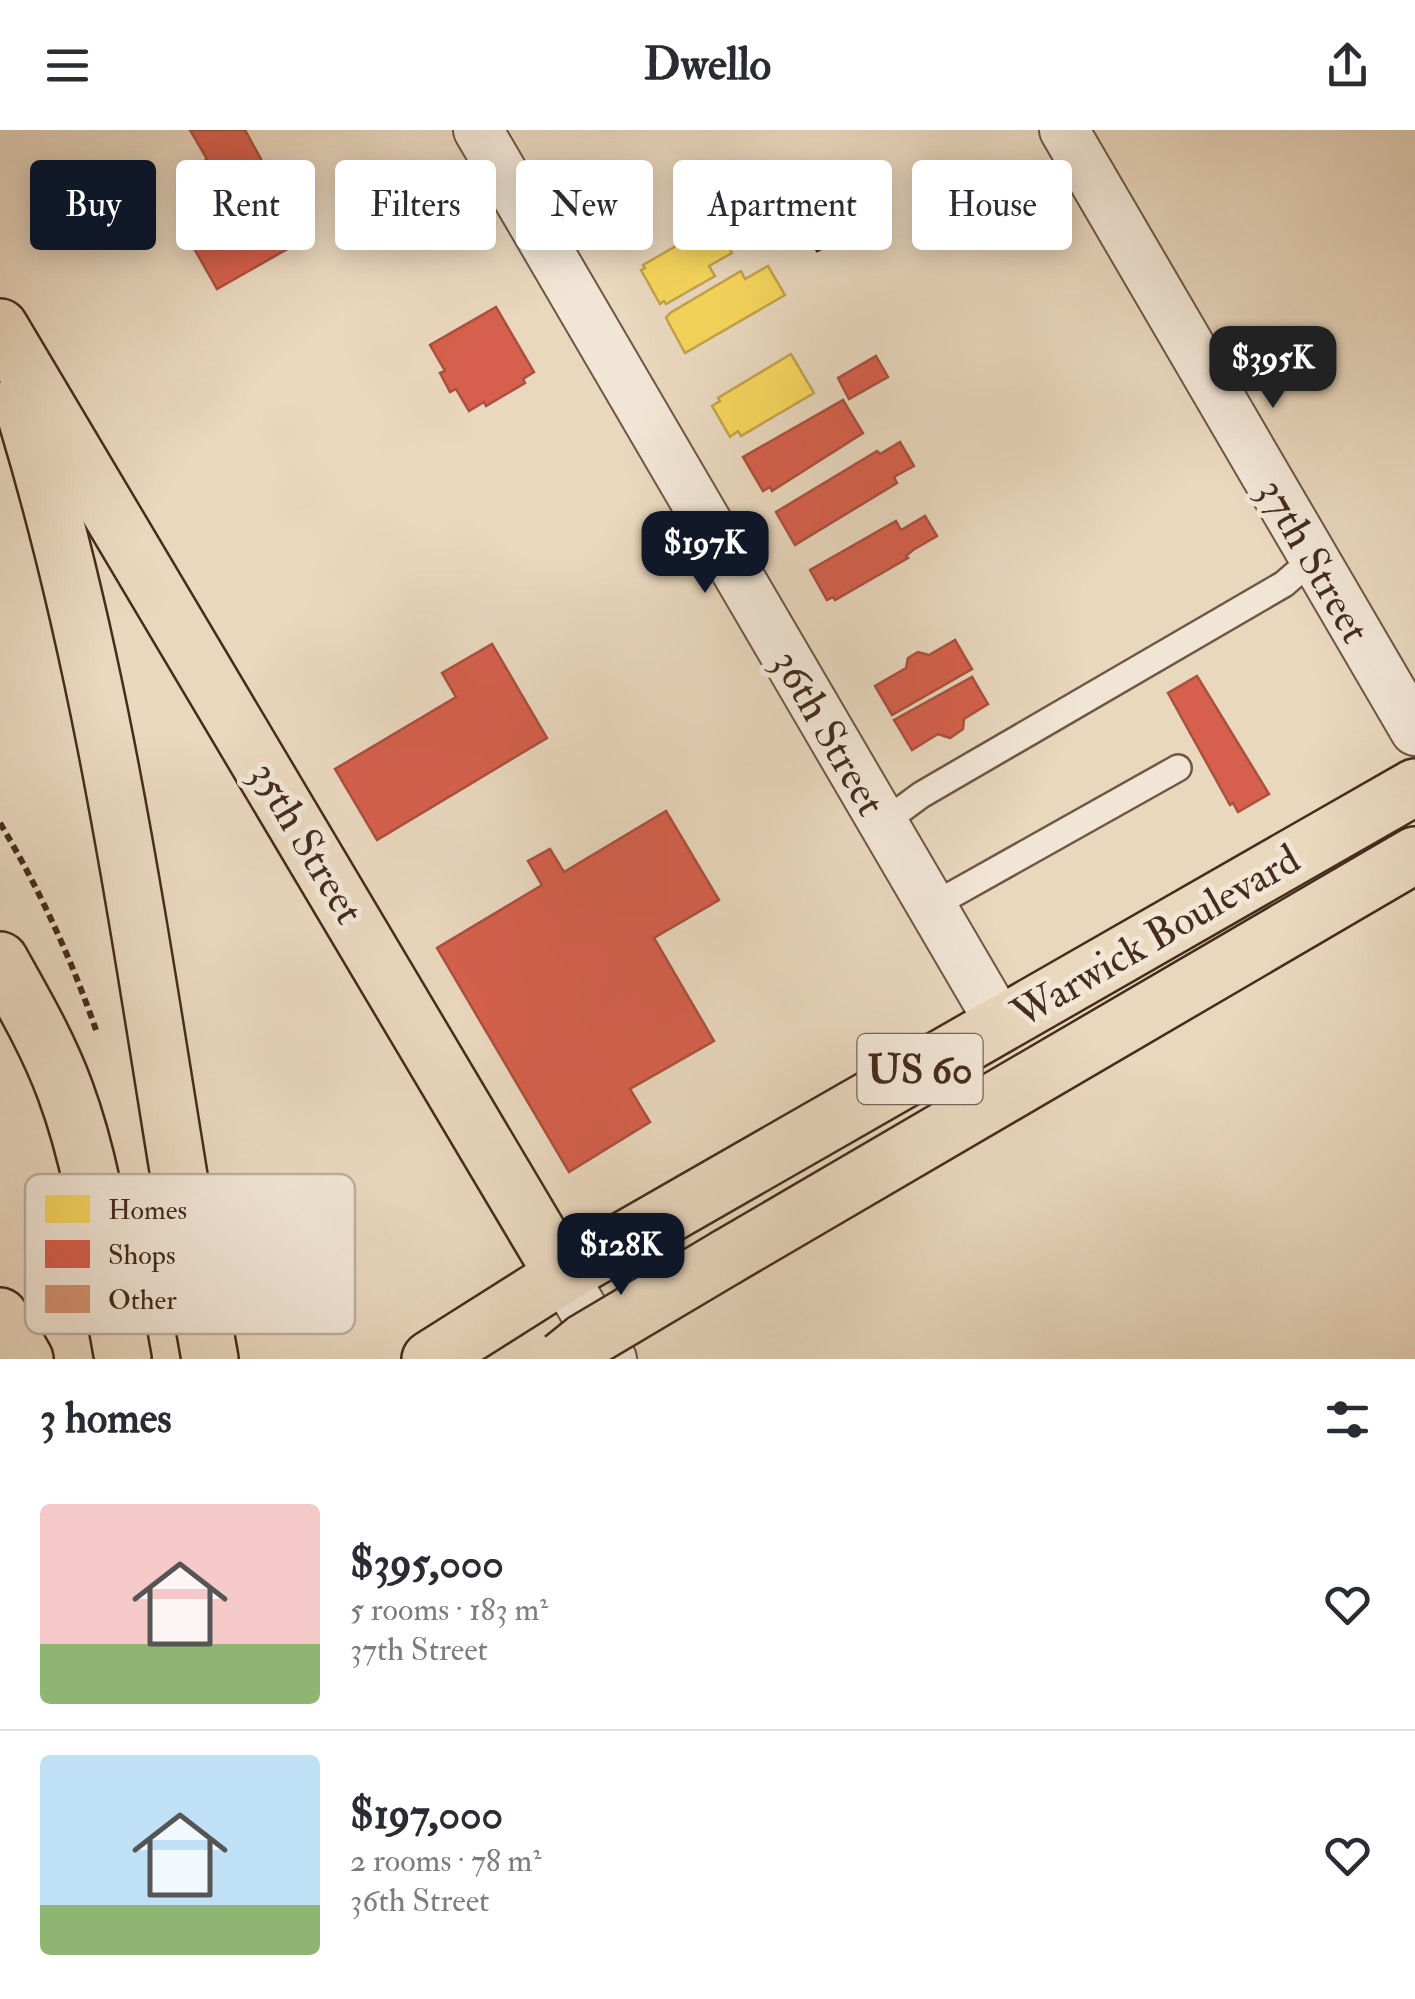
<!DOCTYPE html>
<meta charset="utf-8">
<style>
:root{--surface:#fff;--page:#f7f7f7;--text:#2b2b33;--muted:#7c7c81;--line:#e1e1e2;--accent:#111827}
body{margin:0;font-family:"IM FELL Double Pica",serif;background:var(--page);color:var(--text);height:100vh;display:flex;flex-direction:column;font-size:38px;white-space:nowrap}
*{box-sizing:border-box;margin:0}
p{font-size:32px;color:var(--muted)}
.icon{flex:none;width:55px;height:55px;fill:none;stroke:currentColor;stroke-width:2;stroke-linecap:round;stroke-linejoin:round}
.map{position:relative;height:1229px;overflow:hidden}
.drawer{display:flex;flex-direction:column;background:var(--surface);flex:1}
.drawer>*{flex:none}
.guide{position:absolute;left:30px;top:30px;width:1355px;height:90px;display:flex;gap:20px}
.price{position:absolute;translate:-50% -85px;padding:0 22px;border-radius:20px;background:var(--accent);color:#fff;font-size:32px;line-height:65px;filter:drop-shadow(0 2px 5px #0008)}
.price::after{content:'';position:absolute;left:50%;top:60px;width:30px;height:22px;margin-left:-15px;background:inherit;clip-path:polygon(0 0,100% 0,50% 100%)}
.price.selected{background:#222;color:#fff}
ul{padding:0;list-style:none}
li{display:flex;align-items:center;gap:30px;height:250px;padding:0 40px}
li+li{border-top:2px solid var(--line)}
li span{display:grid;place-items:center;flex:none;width:280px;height:200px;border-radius:10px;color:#555}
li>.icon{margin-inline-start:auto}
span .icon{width:120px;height:120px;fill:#fffc;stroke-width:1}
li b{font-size:42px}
h2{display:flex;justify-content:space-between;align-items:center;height:120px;padding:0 40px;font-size:42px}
.pill{padding:0 35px;border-radius:10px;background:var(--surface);box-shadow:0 5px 25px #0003;font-size:35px;line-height:90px}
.pill.selected{background:var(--accent);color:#fff}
header{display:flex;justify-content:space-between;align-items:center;height:130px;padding:0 40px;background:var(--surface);font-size:45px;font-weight:700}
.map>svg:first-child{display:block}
.homes{fill:#f6d55c;stroke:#c1a249;stroke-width:2.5}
.shops{fill:#d6604d;stroke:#aa503e;stroke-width:2.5}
.building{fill:#d29371;stroke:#452c1c;stroke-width:2.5}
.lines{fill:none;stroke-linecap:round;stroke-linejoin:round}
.lane-casing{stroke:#6e5744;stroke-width:30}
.street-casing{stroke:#6e5744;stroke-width:52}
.primary-casing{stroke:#452c1c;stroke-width:60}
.path{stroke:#452c1c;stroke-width:6;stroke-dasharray:8 5;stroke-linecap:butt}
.lane{stroke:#f1e5d5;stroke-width:25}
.street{stroke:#f1e5d5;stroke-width:48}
.primary{stroke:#e9d7be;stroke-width:55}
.primary-bridge-casing{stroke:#452c1c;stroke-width:60;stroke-linecap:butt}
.primary-bridge{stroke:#e9d7be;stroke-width:55}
.labels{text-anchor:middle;stroke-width:10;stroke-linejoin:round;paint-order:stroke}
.shield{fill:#f1e5d5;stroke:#796454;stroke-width:2.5}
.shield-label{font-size:40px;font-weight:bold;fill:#452c1c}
.street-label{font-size:42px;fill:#452c1c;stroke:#f1e5d5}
.key{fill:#f1e5d5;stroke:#bdae9e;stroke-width:2.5}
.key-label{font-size:28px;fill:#452c1c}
</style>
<header><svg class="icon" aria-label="menu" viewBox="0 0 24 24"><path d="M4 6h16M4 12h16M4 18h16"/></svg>Dwello<svg class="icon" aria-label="share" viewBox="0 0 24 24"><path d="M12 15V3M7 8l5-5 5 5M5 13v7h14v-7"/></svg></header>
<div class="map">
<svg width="1415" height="1229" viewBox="0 0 1415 1229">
<rect width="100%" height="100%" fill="#e9d7be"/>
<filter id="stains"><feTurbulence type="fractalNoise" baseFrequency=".002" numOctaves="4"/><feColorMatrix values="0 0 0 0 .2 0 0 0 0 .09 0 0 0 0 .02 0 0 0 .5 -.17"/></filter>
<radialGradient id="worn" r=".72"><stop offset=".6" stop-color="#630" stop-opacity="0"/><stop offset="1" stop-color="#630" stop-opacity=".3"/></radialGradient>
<g class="homes">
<polygon points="716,93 732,123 709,136 715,146 666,174 664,171 660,174 641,140 645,138 643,135"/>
<polygon points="768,136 785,165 685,223 666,188 670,183 741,141 745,149"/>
<polygon points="791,224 814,263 741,306 738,301 730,307 712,276 720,271 718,268"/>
</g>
<g class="shops">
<polygon points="190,0 245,0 305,109 217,159 178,90 186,85 178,70 205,54 214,70 220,67 200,34 207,29"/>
<polygon points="761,74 776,99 754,113 738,88"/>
<polygon points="496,177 534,242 523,249 525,253 486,276 484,272 469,281 456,259 450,262 440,243 445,241 430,215"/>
<polygon points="876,226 888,247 849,269 838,248"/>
<polygon points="843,270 863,303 772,361 770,357 763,361 743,327"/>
<polygon points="900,312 914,336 894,347 897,353 795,415 776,382 877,321 880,324"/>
<polygon points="925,386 937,406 913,420 906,426 908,428 835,470 833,467 827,470 810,440 896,391 901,400"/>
<polygon points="955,510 972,539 892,585 875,556 906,538 908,528 918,522 929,525"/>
<polygon points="492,514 547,608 377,710 335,639 456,567 442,543"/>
<polygon points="1197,546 1269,664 1238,682 1233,673 1230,675 1168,563"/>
<polygon points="972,547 988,574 964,589 963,599 950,608 938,604 912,620 894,590"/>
<polygon points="666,681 719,770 654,808 714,911 630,959 650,992 569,1042 437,818 542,755 528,731 550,719 564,742"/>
</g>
<polygon class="building" points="824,94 834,113 817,121 807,103"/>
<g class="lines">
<g class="lane-casing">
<g id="lane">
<polyline points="883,693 921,665 1284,454 1314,428"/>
<polyline points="932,776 1178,638"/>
</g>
</g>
<g class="street-casing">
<g id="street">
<polyline points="478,0 1000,893"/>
<polyline points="1064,0 1415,601"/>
<polyline points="563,1145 612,1229"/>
</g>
</g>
<g class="primary-casing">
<g id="primary">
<polyline points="0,197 563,1145"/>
<path d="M 21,271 C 118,583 152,909 210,1229"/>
<path d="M 0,830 C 24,873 48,914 65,960 C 97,1046 106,1139 123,1229"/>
<polyline points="727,1127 1415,725"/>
<polyline points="0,1186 25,1229"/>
<polyline points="430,1229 563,1145 1415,657"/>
</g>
</g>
<path class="path" d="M 0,693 C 39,758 71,828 96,900"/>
<use href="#lane" class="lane"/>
<use href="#street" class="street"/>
<use href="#primary" class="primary"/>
<g class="primary-bridge-casing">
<polyline id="primary-bridge" points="563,1229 584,1212 727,1127"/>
</g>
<use href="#primary-bridge" class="primary-bridge"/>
</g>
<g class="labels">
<rect class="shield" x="857.5" y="904" width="125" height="70" rx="8"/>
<g class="shield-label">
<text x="920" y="953">US 60</text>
</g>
<g class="street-label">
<text transform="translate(1315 430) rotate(60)" y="15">37th Street</text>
<text transform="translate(830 602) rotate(60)" y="15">36th Street</text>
<text transform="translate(308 712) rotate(59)" y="15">35th Street</text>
<text transform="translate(1155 805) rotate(-30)" y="15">Warwick Boulevard</text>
</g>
</g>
<rect x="25" y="1044" width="330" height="160" rx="15" class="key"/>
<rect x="45" y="1065" width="45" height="28" fill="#f6d55c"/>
<rect x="45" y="1110" width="45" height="28" fill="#d6604d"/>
<rect x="45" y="1155" width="45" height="28" fill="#d29371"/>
<g class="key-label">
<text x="108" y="1089">Homes</text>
<text x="108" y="1134">Shops</text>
<text x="108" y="1179">Other</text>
</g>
<rect width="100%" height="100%" filter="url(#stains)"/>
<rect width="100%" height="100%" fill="url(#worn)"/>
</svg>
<b class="price selected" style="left:1273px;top:281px">$395K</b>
<b class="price" style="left:705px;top:466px">$197K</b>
<b class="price" style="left:621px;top:1168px">$128K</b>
<div class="guide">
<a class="pill selected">Buy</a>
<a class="pill">Rent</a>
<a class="pill">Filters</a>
<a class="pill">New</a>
<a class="pill">Apartment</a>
<a class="pill">House</a>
</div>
</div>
<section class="drawer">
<h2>3 homes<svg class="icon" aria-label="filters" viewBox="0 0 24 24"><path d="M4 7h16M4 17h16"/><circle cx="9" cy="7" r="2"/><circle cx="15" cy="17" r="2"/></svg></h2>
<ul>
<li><span style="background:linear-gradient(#f6c9c9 70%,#8fb573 0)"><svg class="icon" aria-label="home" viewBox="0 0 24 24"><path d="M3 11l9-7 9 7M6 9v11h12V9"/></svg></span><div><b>$395,000</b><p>5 rooms · 183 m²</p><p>37th Street</p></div><svg class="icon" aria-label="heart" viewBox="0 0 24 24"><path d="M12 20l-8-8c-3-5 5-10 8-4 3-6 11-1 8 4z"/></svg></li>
<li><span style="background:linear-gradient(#bfe0f5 75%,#8fb573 0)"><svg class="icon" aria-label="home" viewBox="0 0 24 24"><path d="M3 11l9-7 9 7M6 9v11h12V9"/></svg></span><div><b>$197,000</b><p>2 rooms · 78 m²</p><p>36th Street</p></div><svg class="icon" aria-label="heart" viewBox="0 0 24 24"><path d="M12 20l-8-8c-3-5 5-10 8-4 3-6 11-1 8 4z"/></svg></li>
</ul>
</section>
